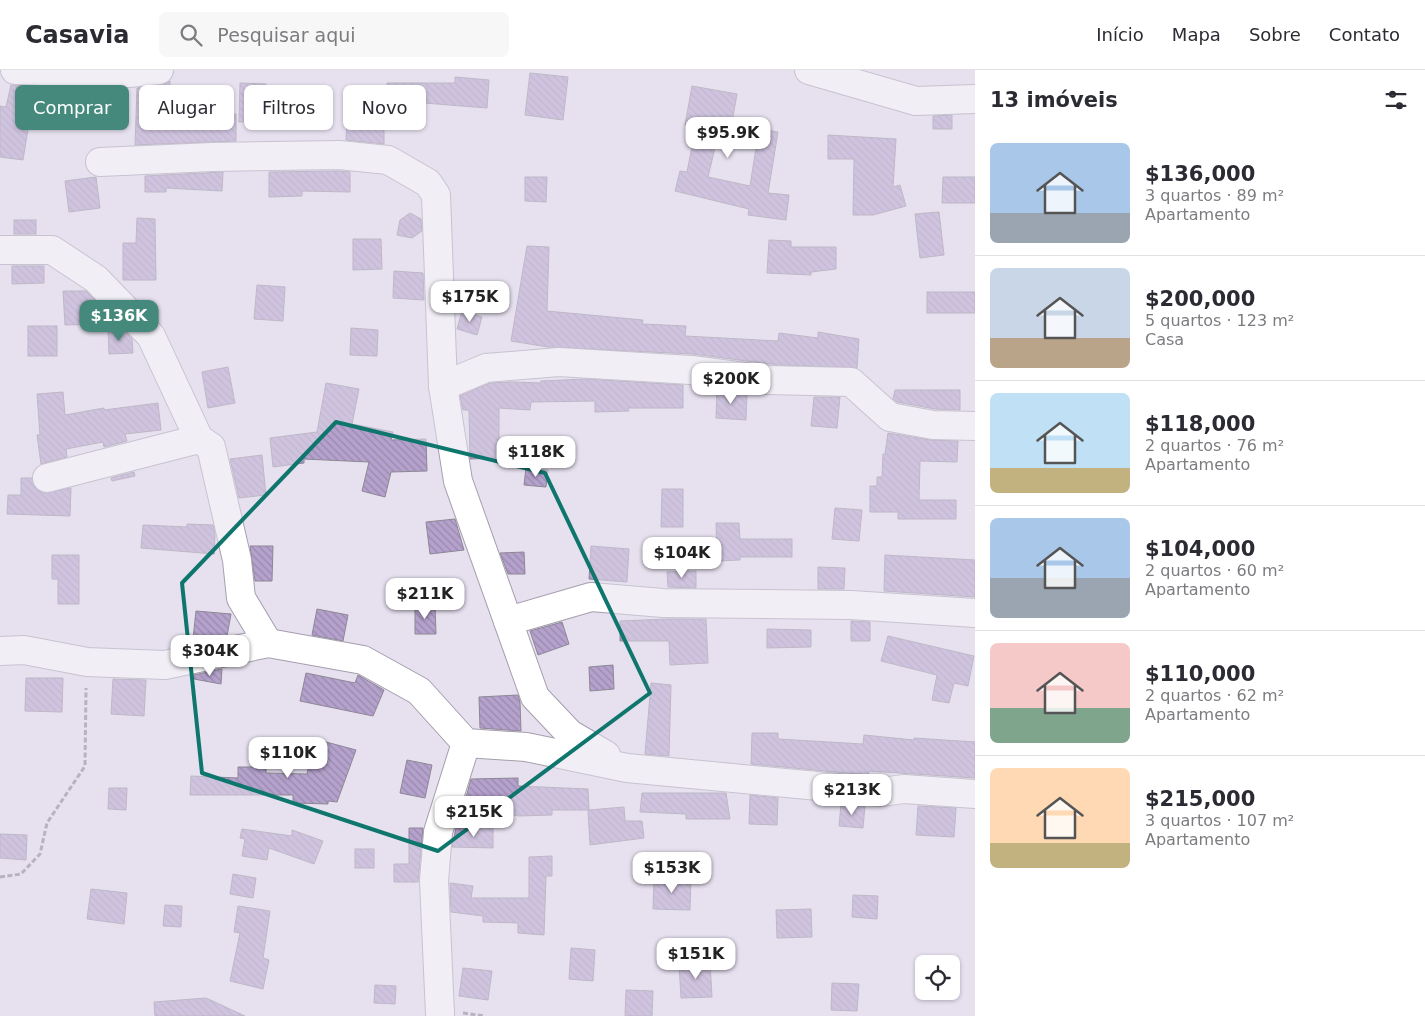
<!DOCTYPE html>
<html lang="pt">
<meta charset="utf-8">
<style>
:root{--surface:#fff;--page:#f7f7f7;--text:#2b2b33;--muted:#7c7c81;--line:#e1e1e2;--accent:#45897c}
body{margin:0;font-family:"DejaVu Sans",sans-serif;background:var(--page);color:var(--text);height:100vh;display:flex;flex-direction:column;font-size:19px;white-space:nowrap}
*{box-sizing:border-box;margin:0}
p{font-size:16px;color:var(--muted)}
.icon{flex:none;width:28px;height:28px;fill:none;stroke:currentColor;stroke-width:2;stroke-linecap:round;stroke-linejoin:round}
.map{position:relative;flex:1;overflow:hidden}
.details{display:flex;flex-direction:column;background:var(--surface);width:450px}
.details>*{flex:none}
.hud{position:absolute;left:15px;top:15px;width:475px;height:45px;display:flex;gap:10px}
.tools{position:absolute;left:915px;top:885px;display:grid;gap:10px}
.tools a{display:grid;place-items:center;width:45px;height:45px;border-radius:8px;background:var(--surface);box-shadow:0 1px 4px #0004;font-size:25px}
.price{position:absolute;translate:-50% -42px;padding:0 11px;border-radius:10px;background:#fff;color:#222;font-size:16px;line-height:32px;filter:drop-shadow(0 1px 2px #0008)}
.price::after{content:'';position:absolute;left:50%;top:30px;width:15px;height:11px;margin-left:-8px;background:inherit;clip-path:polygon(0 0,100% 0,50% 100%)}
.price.on{background:var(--accent);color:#fff}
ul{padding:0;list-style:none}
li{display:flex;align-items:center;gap:15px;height:125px;padding:0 15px}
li+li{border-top:1px solid var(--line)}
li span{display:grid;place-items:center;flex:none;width:140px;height:100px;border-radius:8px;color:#555}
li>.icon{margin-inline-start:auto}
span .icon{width:60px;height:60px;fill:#fffc;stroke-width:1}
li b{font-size:21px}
h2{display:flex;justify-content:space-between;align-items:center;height:60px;padding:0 15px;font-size:21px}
.chip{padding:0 18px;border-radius:8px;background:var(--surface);box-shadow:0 1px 4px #0004;font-size:18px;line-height:45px}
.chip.on{background:var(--accent);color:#fff}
header{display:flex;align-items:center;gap:30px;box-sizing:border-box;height:70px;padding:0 25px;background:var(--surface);border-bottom:1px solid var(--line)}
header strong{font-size:24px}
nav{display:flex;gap:28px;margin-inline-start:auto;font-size:18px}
.search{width:350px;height:45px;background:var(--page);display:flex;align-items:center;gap:12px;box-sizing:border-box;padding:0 18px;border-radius:8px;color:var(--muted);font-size:19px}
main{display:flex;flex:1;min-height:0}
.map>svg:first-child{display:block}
.building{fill:url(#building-back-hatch);stroke:#8d8795}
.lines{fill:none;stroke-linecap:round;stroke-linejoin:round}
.minor-casing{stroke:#a59ead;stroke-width:30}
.path{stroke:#7f7b85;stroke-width:3;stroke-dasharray:5 2.5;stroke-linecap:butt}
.minor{stroke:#fff;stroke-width:28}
.marked{fill:none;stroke:#0f766e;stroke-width:4;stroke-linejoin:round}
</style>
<header>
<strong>Casavia</strong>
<div class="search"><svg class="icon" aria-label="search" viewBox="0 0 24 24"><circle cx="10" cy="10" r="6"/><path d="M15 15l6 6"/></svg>Pesquisar aqui</div>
<nav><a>Início</a><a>Mapa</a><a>Sobre</a><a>Contato</a></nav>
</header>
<main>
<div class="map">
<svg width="975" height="946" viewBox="0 0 975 946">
<defs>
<pattern id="building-back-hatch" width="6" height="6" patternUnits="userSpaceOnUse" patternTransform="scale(1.25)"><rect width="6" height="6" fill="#b4a1cc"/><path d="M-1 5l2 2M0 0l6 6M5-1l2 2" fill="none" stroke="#9a89ae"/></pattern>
</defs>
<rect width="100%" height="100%" fill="#e6e0ef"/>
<g class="building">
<polygon points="530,3 568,7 563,50 525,45"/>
<polygon points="455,7 489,10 487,38 424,33 423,39 387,38 387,13 455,13"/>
<polygon points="170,11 169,36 193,36 193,44 236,44 236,71 135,75 137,18 161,16"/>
<polygon points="240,13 266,14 266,52 239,52"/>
<polygon points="11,15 87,18 85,34 33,29 23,90 0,87 0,36 6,37"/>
<polygon points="692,16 737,24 730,63 719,61 708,107 750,116 759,59 778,62 768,123 789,125 786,150 748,145 749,139 675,121 680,101 687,102 696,57 685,55"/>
<polygon points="952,45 952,59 933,59 933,46"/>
<polygon points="347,50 384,52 384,74 346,70"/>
<polygon points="828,65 896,69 893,117 900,115 906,136 873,145 853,145 854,89 828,89"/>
<polygon points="338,101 350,102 350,122 302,121 302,126 269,127 269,102"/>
<polygon points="223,102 222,121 166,118 166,122 145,122 145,106"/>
<polygon points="96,107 100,138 69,142 65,111"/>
<polygon points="525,107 547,107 546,132 525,131"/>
<polygon points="943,107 975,107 975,133 942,133"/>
<polygon points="939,142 944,185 920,188 915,144"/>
<polygon points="410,143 421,149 422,161 412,168 397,165 400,150"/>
<polygon points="137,148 155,149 156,210 123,210 123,173 136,173"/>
<rect x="14" y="150" width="22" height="14"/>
<polygon points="353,169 381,169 382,199 353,200"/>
<polygon points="769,170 791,171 791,177 836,177 836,199 811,202 811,205 767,203"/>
<polygon points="527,176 549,177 547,241 643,250 642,254 686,256 685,266 778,271 779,263 818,268 818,262 859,269 857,298 779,295 692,284 548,277 511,271"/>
<polygon points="12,196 44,196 44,213 12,214"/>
<polygon points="394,201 423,203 424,230 393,228"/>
<polygon points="257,215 285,217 283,251 254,249"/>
<polygon points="63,221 86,221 96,231 97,254 65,255"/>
<rect x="927" y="222" width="48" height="21"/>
<polygon points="462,241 482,247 477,265 457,259"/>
<rect x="28" y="256" width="29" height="30"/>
<polygon points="121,257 132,269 133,283 109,284 108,258"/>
<polygon points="351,258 378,260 377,286 350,285"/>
<polygon points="228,297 235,333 208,338 202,302"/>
<polygon points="586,309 683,315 683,338 628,338 629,341 595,342 595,331 531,332 530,340 499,338 499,388 470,389 469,340 463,340 460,326 490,313 512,312 541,313 541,311"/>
<polygon points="326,313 359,319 352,354 393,362 391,370 426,369 427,401 391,402 385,427 362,421 369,392 304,389 304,393 273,397 270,368 317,362"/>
<polygon points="717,319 747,323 746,350 716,348"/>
<polygon points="895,320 960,320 960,340 935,339 897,332 893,329"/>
<polygon points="63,322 65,345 104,338 104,340 158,333 161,360 125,364 127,371 104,377 103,372 66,379 67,387 41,394 37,365 40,365 37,324"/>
<polygon points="814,327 840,327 837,358 811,356"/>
<polygon points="888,363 930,370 958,371 957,392 920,391 919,430 956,430 956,449 898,449 898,442 870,442 870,416 877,416 877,407 882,407 883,384 885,384"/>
<polygon points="262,385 266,425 239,428 230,389"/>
<polygon points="526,398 548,400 546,417 524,415"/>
<polygon points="134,402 135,406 112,411 111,408"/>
<polygon points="21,408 32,408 36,419 43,423 71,418 70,446 7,444 8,425 21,425"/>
<polygon points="662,419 683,419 683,457 661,457"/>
<polygon points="835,438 862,440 859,471 832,469"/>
<polygon points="455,449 464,480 430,484 426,452"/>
<polygon points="716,453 739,453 740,469 792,469 792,487 740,487 740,490 717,491"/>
<polygon points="187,454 213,455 215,465 214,484 141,478 143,455 187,457"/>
<polygon points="250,476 273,476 272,511 255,511"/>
<polygon points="591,476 629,479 627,512 589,509"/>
<polygon points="524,482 525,504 508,504 500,483"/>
<polygon points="52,485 79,485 79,534 58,534 58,509 52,509"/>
<polygon points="885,485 975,490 975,527 884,521"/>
<polygon points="818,497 845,498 844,519 818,519"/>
<polygon points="696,501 696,518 668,517 667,502"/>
<polygon points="415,536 435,536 436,564 415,564"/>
<polygon points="317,539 348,545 343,571 312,565"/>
<polygon points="196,541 231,544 227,566 196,572 197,570 193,569"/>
<polygon points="668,549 706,549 708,593 670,595 669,571 620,571 620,551"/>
<polygon points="851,551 870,552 870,571 851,571"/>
<polygon points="562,552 569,574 538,585 530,561"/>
<polygon points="767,559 811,560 811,577 767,578"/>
<polygon points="888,566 974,586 968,616 954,613 949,633 932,630 937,605 881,591"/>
<polygon points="613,595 614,619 590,621 589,597"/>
<polygon points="222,599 221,614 194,609 194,605"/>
<polygon points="306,603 355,613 358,605 384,620 373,646 300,631"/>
<polygon points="26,608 63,608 62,642 25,641"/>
<polygon points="113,609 146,610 144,646 111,644"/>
<polygon points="651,613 671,615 669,686 645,684"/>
<polygon points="518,625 520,632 521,661 480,658 479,627"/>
<polygon points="752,663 778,663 778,669 863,674 864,665 914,670 914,668 975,672 975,708 869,701 868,705 751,694"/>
<polygon points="315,669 356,680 337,732 328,731 328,734 293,733 293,725 190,725 191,706 238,708 238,697 266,697 266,703 307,704"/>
<polygon points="407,690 432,695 425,728 400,723"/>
<polygon points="518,708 518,716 588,719 589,740 624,737 625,751 642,751 644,768 590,775 588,740 552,740 552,745 519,746 464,735 471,709"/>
<polygon points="109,718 127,718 126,740 108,739"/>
<polygon points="642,723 726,723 730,749 686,749 686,744 640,742"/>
<polygon points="750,725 778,728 777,755 749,754"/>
<polygon points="841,734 865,736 863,758 839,756"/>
<polygon points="918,736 956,738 954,767 916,765"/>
<polygon points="409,758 423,758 418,812 394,812 394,794 409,794"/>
<polygon points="456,758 493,758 493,778 452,777"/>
<polygon points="242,759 292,766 292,760 323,771 314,794 269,778 267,790 242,786 245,769 240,768"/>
<polygon points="0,764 27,765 26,790 0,788"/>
<rect x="355" y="779" width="19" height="19"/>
<polygon points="552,786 552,806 546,806 544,865 518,863 518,853 483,852 483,846 451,842 450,813 473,816 471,828 529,828 529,787"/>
<polygon points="233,804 256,808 253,828 230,824"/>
<polygon points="654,808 691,809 690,840 653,839"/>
<polygon points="91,819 127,823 124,854 87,849"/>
<polygon points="853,825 878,826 877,849 852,847"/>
<polygon points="165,835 182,836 181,857 163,856"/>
<polygon points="238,836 270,841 263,888 269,890 263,919 230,911 240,863 234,862"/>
<polygon points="811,839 812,867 777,868 776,840"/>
<polygon points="571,878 595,880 593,911 569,909"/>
<polygon points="710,892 712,927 681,928 679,894"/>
<polygon points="463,898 492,901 488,930 459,926"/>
<polygon points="832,913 859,914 857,941 831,940"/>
<polygon points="375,915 396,916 395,934 374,933"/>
<polygon points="626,920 653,921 652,946 625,946"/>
<polygon points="206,928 245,946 155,946 154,932"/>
</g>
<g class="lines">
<g class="minor-casing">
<g id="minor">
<polyline points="15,0 119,4 159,0"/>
<polyline points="809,0 916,31 975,29"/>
<polyline points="100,92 212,87 339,85 388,90 428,113 436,125 443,316 458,411 535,627 570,664 606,685"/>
<polyline points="0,180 52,180 96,209 151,266 199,369 211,377 237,490 241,528 268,573"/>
<polyline points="443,316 486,298 559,292 691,300 769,310 851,312 890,347 933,355 975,356"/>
<polyline points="47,408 199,369"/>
<polyline points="508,551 591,527 663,533 851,535 975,543"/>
<polyline points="0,581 24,580 87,592 165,595 268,573 363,590 419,621 466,673 526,677 627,698 881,722 904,719 975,724"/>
<polyline points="440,944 434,811 438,762 466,673"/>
</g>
</g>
<g class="path">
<polyline points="0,807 21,804 40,784 47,753 85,696 86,618"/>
<polyline points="463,943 485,946"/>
</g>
<use href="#minor" class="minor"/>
</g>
<path d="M0 0H975V946H0ZM 336,352 L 545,403 L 650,623 L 438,781 L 202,703 L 182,513 Z" fill="#e6e0ef" fill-opacity=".55" fill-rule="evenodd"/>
<path class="marked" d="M 336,352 L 545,403 L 650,623 L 438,781 L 202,703 L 182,513 Z"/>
</svg>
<div class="tools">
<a><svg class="icon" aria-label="locate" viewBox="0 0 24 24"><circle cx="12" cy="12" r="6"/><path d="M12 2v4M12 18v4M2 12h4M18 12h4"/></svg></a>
</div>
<b class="price" style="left:728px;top:89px">$95.9K</b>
<b class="price" style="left:470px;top:253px">$175K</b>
<b class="price on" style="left:119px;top:272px">$136K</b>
<b class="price" style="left:731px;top:335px">$200K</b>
<b class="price" style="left:536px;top:408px">$118K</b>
<b class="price" style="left:682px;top:509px">$104K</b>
<b class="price" style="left:425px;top:550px">$211K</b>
<b class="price" style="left:210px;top:607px">$304K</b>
<b class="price" style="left:288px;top:709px">$110K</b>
<b class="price" style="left:852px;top:746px">$213K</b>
<b class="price" style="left:474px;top:768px">$215K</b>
<b class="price" style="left:672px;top:824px">$153K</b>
<b class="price" style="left:696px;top:910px">$151K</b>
<div class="hud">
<a class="chip on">Comprar</a>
<a class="chip">Alugar</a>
<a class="chip">Filtros</a>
<a class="chip">Novo</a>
</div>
</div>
<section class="details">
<h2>13 imóveis<svg class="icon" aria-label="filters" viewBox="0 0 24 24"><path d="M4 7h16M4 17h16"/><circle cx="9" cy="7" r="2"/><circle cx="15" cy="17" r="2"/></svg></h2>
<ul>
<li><span style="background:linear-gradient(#a9c7e8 70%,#9aa5b1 0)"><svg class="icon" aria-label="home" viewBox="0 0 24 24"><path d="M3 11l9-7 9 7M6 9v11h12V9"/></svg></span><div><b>$136,000</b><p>3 quartos · 89 m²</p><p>Apartamento</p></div></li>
<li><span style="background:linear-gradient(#c9d6e8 70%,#b9a48a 0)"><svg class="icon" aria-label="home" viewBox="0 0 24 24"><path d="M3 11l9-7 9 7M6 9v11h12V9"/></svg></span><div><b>$200,000</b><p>5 quartos · 123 m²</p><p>Casa</p></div></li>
<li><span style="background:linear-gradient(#bfe0f5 75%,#c2b280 0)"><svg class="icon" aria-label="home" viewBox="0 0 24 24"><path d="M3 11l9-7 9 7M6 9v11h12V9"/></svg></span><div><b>$118,000</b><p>2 quartos · 76 m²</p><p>Apartamento</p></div></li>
<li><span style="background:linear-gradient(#a9c7e8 60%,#9aa5b1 0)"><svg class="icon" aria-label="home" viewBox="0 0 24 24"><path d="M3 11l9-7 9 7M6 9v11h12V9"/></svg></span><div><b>$104,000</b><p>2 quartos · 60 m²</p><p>Apartamento</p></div></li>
<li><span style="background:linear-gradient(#f6c9c9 65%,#7fa58c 0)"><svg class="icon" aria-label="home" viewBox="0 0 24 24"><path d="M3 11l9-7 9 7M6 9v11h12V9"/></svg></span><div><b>$110,000</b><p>2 quartos · 62 m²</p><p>Apartamento</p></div></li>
<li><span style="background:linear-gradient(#ffd9b3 75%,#c2b280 0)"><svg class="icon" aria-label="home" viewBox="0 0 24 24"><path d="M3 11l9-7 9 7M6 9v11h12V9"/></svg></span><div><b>$215,000</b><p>3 quartos · 107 m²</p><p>Apartamento</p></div></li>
</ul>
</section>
</main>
